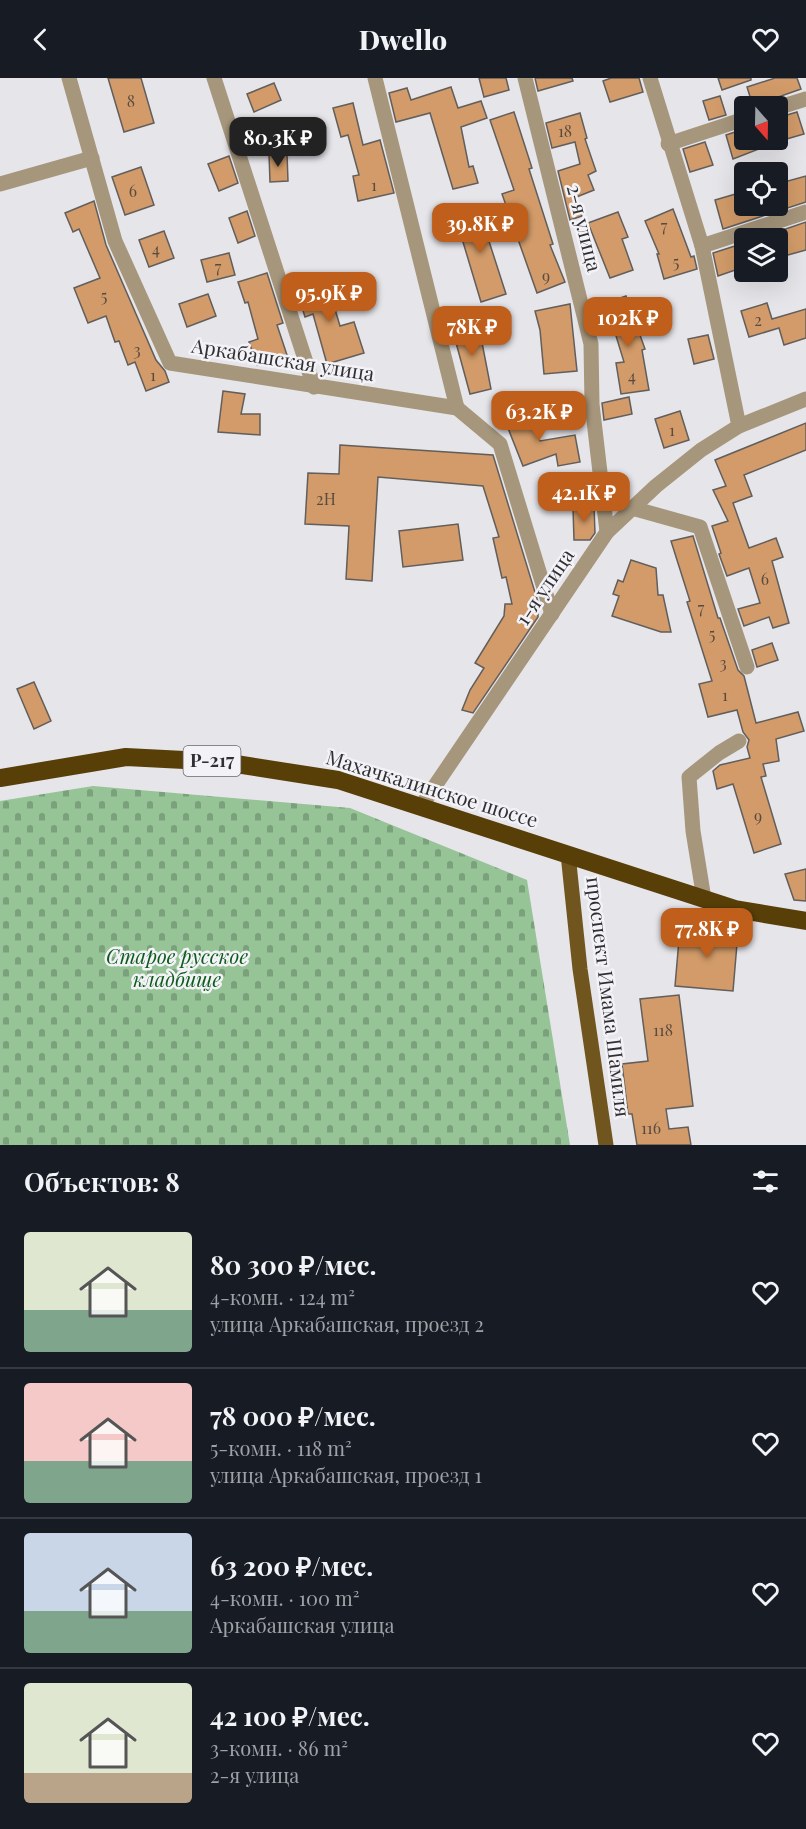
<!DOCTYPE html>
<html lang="ru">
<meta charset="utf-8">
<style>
:root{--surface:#171b24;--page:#20242c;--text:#f1f3f6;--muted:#9ea1a6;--line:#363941;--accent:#bf5f1b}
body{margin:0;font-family:"Playfair Display",serif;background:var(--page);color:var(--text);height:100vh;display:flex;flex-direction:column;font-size:22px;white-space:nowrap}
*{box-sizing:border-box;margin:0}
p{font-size:20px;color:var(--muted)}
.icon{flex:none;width:33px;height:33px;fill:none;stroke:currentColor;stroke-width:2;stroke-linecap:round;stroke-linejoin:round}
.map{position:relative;height:1067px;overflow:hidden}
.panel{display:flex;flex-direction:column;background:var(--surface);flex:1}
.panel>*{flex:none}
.needle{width:39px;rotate:160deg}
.fabs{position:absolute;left:734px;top:18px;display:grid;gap:12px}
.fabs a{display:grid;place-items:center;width:54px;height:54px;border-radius:6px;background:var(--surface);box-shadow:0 6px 24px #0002;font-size:30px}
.price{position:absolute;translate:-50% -51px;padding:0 14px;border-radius:12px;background:var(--accent);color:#fff;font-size:20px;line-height:39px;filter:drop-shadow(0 2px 3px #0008)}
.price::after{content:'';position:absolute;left:50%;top:36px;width:18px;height:14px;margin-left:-9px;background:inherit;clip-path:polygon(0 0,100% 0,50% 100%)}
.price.selected{background:#222;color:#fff}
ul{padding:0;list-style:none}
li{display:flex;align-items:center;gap:18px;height:150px;padding:0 24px}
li+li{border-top:2px solid var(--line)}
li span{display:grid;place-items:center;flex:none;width:168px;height:120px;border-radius:6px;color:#555}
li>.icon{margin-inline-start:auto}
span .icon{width:72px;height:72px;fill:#fffc;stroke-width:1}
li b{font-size:26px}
h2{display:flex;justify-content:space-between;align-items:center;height:72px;padding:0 24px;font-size:26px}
header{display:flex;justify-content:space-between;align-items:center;height:78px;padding:0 24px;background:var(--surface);font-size:27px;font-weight:800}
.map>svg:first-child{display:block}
.cemetery{fill:url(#cemetery-stones)}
.building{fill:#d29b69;stroke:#625e5b;stroke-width:1.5}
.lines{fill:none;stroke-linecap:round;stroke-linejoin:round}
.minor{stroke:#a6967c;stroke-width:15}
.major{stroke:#70551e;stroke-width:15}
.highway{stroke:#583f08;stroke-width:18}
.labels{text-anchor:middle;stroke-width:5;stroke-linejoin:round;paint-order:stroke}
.number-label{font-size:16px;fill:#584b40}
.shield{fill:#f3f2f7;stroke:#6a6a6d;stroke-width:1.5}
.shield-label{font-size:18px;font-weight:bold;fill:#303032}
.street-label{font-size:20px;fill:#303032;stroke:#f3f2f7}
.park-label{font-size:20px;font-style:italic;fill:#0b5c1a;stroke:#f3f2f7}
</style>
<header><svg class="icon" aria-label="back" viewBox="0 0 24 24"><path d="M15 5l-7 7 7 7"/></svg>Dwello<svg class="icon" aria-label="heart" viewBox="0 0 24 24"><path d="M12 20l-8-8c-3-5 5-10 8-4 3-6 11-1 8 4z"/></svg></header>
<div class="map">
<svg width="806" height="1067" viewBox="0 0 806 1067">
<defs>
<pattern id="cemetery-stones" width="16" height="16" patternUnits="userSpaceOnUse" patternTransform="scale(1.5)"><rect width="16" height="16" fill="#96c497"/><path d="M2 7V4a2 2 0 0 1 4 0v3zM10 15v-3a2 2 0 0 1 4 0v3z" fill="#7ba07c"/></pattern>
</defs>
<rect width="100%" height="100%" fill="#e6e5ea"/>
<polygon class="cemetery" points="93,708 350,730 527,802 570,1067 0,1067 0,723"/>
<g class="building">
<polygon points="108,0 141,0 154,45 124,54"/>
<polygon points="479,0 506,0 509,12 484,19"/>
<polygon points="535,0 572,0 573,3 538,13"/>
<polygon points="611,0 639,0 643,14 610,24 603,3"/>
<polygon points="718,0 751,0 751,2 722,12"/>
<polygon points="775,0 797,0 801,11 753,28 747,9"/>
<polygon points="274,5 281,22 254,34 247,16"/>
<polygon points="451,9 458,30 481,23 487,40 461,49 469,89 473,88 478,105 453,111 430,35 396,44 389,15 407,10 411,22"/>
<polygon points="720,18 726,37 709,42 703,23"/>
<polygon points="353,25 363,67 380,62 394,115 358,123 353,98 359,97 348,57 341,59 333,30"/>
<polygon points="514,34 532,90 529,91 553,166 550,167 565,204 537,215 502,116 514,112 490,42"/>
<polygon points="797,34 804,56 783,62 777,40"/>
<polygon points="580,35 587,60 585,61 596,93 588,97 594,112 574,120 582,138 570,142 558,93 580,86 575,64 552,70 546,45"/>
<polygon points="744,51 744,62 777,64 733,81 726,57"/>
<polygon points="705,64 713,87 690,94 683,71"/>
<polygon points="287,75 288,103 270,104 269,76"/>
<polygon points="229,78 238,105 219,113 208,86"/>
<polygon points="141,89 154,127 125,137 112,99"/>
<polygon points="806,98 806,124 723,151 715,122 739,115 743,128 777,128 777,106"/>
<polygon points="94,123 106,167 156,282 165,293 169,304 146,313 135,284 128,287 119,263 115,264 106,238 88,245 74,210 100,200 79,151 73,154 65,135"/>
<polygon points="477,126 506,216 481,224 454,134"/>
<polygon points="673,131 691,179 694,178 697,191 664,201 657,176 659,176 645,143"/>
<polygon points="247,133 255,158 238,165 229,140"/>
<polygon points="618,134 628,159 622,161 633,192 610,200 588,145"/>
<polygon points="806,144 806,172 777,180 777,160 772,160 771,156"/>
<polygon points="164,153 174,180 149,189 139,162"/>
<polygon points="744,165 744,189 718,198 713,175"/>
<polygon points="229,175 235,197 207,204 201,182"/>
<polygon points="267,195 283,245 277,247 287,277 257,287 249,264 258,261 248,224 245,225 238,204"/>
<polygon points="326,201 340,248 354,244 364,275 327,286 313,236 305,239 296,210"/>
<polygon points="208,216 216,238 187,249 179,226"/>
<polygon points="626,218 645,271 642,272 649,312 621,316 616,285 624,284 606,225"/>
<polygon points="767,225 772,241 806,231 806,260 784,267 779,250 749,259 741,233"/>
<polygon points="570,226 577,293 544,296 540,252 535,233"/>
<polygon points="478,244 491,311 470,316 452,250"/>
<polygon points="708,257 714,281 694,286 688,261"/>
<polygon points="223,313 245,316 241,336 260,336 260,357 218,354"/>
<polygon points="629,319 632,336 604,342 602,325"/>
<polygon points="526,331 540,363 575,357 580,384 558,388 556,376 523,388 504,340"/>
<polygon points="680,333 689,362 664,370 655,341"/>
<polygon points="806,345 806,372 744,397 752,418 733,425 749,470 776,460 783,479 772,483 789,545 773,550 769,539 744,548 738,531 760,525 749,490 727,498 719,476 721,475 712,448 728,443 713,412 726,408 715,382"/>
<polygon points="340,367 493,377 538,524 538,539 473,635 462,632 470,612 484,590 475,585 504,538 505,526 512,526 506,499 502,500 493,460 499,459 483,408 378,399 372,503 346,501 349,448 305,446 308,395 339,396"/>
<polygon points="594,429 595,455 590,462 574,462 573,430"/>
<polygon points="458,446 463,482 403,489 399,453"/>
<polygon points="693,458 718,540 720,540 738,592 744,598 756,645 798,634 804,653 776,661 779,683 763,686 766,698 761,699 781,766 754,775 733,706 717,711 713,693 720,687 750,680 747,669 749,662 743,654 737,632 708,639 699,606 712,603 687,524 690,523 671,463"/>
<polygon points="631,482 656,490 658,517 663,517 671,554 661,554 612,538 619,518 613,516 618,502 623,504"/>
<polygon points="772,565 778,582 757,589 752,572"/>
<polygon points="34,604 51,643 34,651 17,611"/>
<polygon points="806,791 806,823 794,822 785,796"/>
<polygon points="680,850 738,854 733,913 675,908"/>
<polygon points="679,917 693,1028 666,1031 669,1051 688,1049 691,1067 637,1067 632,1036 628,1036 622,986 648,983 640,921"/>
</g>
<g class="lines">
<g class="minor">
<polyline points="69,0 115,163 170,285 457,330 500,366 552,536"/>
<polyline points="214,0 314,309"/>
<polyline points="375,0 457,330"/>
<polyline points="525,0 591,266 592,326 607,454"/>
<polyline points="650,0 702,168 739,348"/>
<polyline points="777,30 806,21"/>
<polyline points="668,66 744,41"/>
<polyline points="0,106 92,80"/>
<polyline points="702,168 806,134"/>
<polyline points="632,430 700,449 747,589"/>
<polyline points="422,727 607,454 656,408 701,372 739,348 806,321"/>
<polyline points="704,821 693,753 689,699 719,675 739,663"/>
</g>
<polyline class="major" points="568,776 580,891 606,1067"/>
<polyline class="highway" points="0,700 126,679 223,684 338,702 735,831 806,843"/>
</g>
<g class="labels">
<g class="number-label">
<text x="131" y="29">8</text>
<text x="565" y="59">18</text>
<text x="374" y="113">1</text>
<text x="133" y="119">6</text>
<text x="664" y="154">7</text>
<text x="156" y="177">4</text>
<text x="676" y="190">5</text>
<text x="218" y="195">7</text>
<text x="546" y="204">9</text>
<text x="104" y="224">5</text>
<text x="758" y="248">2</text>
<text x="137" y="278">3</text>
<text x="153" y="303">1</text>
<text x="632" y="304">4</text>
<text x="672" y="358">1</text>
<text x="326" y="427">2Н</text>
<text x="765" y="507">6</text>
<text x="701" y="536">7</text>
<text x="712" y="562">5</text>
<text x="723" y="591">3</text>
<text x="725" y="623">1</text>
<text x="758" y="744">9</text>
<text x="663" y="958">118</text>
<text x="651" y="1056">116</text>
</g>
<rect class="shield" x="183.5" y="668" width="57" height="30" rx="4.5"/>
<g class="shield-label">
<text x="212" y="689">Р-217</text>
</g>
<g class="street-label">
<text transform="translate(584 150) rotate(76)" y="7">2-я улица</text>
<text transform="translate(283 282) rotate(9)" y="7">Аркабашская улица</text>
<text transform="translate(545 509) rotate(-56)" y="7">1-я улица</text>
<text transform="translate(432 711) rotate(17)" y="7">Махачкалинское шоссе</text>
<text transform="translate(608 919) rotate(83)" y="7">проспект Имама Шамиля</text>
</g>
<g class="park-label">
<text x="177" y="886">Старое русское<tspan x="177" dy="23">кладбище</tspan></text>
</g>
</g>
</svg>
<div class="fabs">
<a><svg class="needle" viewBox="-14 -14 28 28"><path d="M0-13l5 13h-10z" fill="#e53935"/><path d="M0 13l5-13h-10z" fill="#9ea1a6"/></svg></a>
<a><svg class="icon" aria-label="locate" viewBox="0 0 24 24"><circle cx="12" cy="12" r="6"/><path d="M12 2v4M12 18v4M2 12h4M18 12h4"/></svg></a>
<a><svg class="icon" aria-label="layers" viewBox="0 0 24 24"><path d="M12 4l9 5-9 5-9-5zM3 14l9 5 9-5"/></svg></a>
</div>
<b class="price selected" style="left:278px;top:90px">80.3K ₽</b>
<b class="price" style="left:480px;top:176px">39.8K ₽</b>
<b class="price" style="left:329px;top:245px">95.9K ₽</b>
<b class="price" style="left:628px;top:270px">102K ₽</b>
<b class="price" style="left:472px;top:279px">78K ₽</b>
<b class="price" style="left:539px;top:364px">63.2K ₽</b>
<b class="price" style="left:584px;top:445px">42.1K ₽</b>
<b class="price" style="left:707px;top:881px">77.8K ₽</b>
</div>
<section class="panel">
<h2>Объектов: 8<svg class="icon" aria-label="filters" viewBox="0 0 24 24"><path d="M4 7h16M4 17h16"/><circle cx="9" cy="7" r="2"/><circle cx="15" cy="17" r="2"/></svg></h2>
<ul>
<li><span style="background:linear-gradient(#dfe7d0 65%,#7fa58c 0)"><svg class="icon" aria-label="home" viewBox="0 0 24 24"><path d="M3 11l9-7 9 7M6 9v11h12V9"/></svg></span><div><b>80 300 ₽/мес.</b><p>4-комн. · 124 m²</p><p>улица Аркабашская, проезд 2</p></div><svg class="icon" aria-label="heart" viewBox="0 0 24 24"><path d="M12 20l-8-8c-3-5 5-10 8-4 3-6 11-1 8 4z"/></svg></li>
<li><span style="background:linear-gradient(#f6c9c9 65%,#7fa58c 0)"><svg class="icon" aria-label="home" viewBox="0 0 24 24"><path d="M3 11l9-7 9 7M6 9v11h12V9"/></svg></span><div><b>78 000 ₽/мес.</b><p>5-комн. · 118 m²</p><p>улица Аркабашская, проезд 1</p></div><svg class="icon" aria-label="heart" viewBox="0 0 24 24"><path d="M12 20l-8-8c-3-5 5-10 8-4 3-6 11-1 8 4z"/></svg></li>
<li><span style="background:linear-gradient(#c9d6e8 65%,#7fa58c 0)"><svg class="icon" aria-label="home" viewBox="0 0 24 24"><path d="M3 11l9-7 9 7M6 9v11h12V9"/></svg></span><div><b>63 200 ₽/мес.</b><p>4-комн. · 100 m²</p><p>Аркабашская улица</p></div><svg class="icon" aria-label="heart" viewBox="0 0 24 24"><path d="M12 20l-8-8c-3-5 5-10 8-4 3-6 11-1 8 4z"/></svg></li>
<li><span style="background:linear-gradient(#dfe7d0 75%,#b9a48a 0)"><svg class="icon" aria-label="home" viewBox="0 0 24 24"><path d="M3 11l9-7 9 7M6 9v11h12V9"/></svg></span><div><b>42 100 ₽/мес.</b><p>3-комн. · 86 m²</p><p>2-я улица</p></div><svg class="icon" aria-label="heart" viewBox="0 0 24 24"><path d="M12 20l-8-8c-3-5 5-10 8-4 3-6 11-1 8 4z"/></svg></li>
</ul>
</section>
